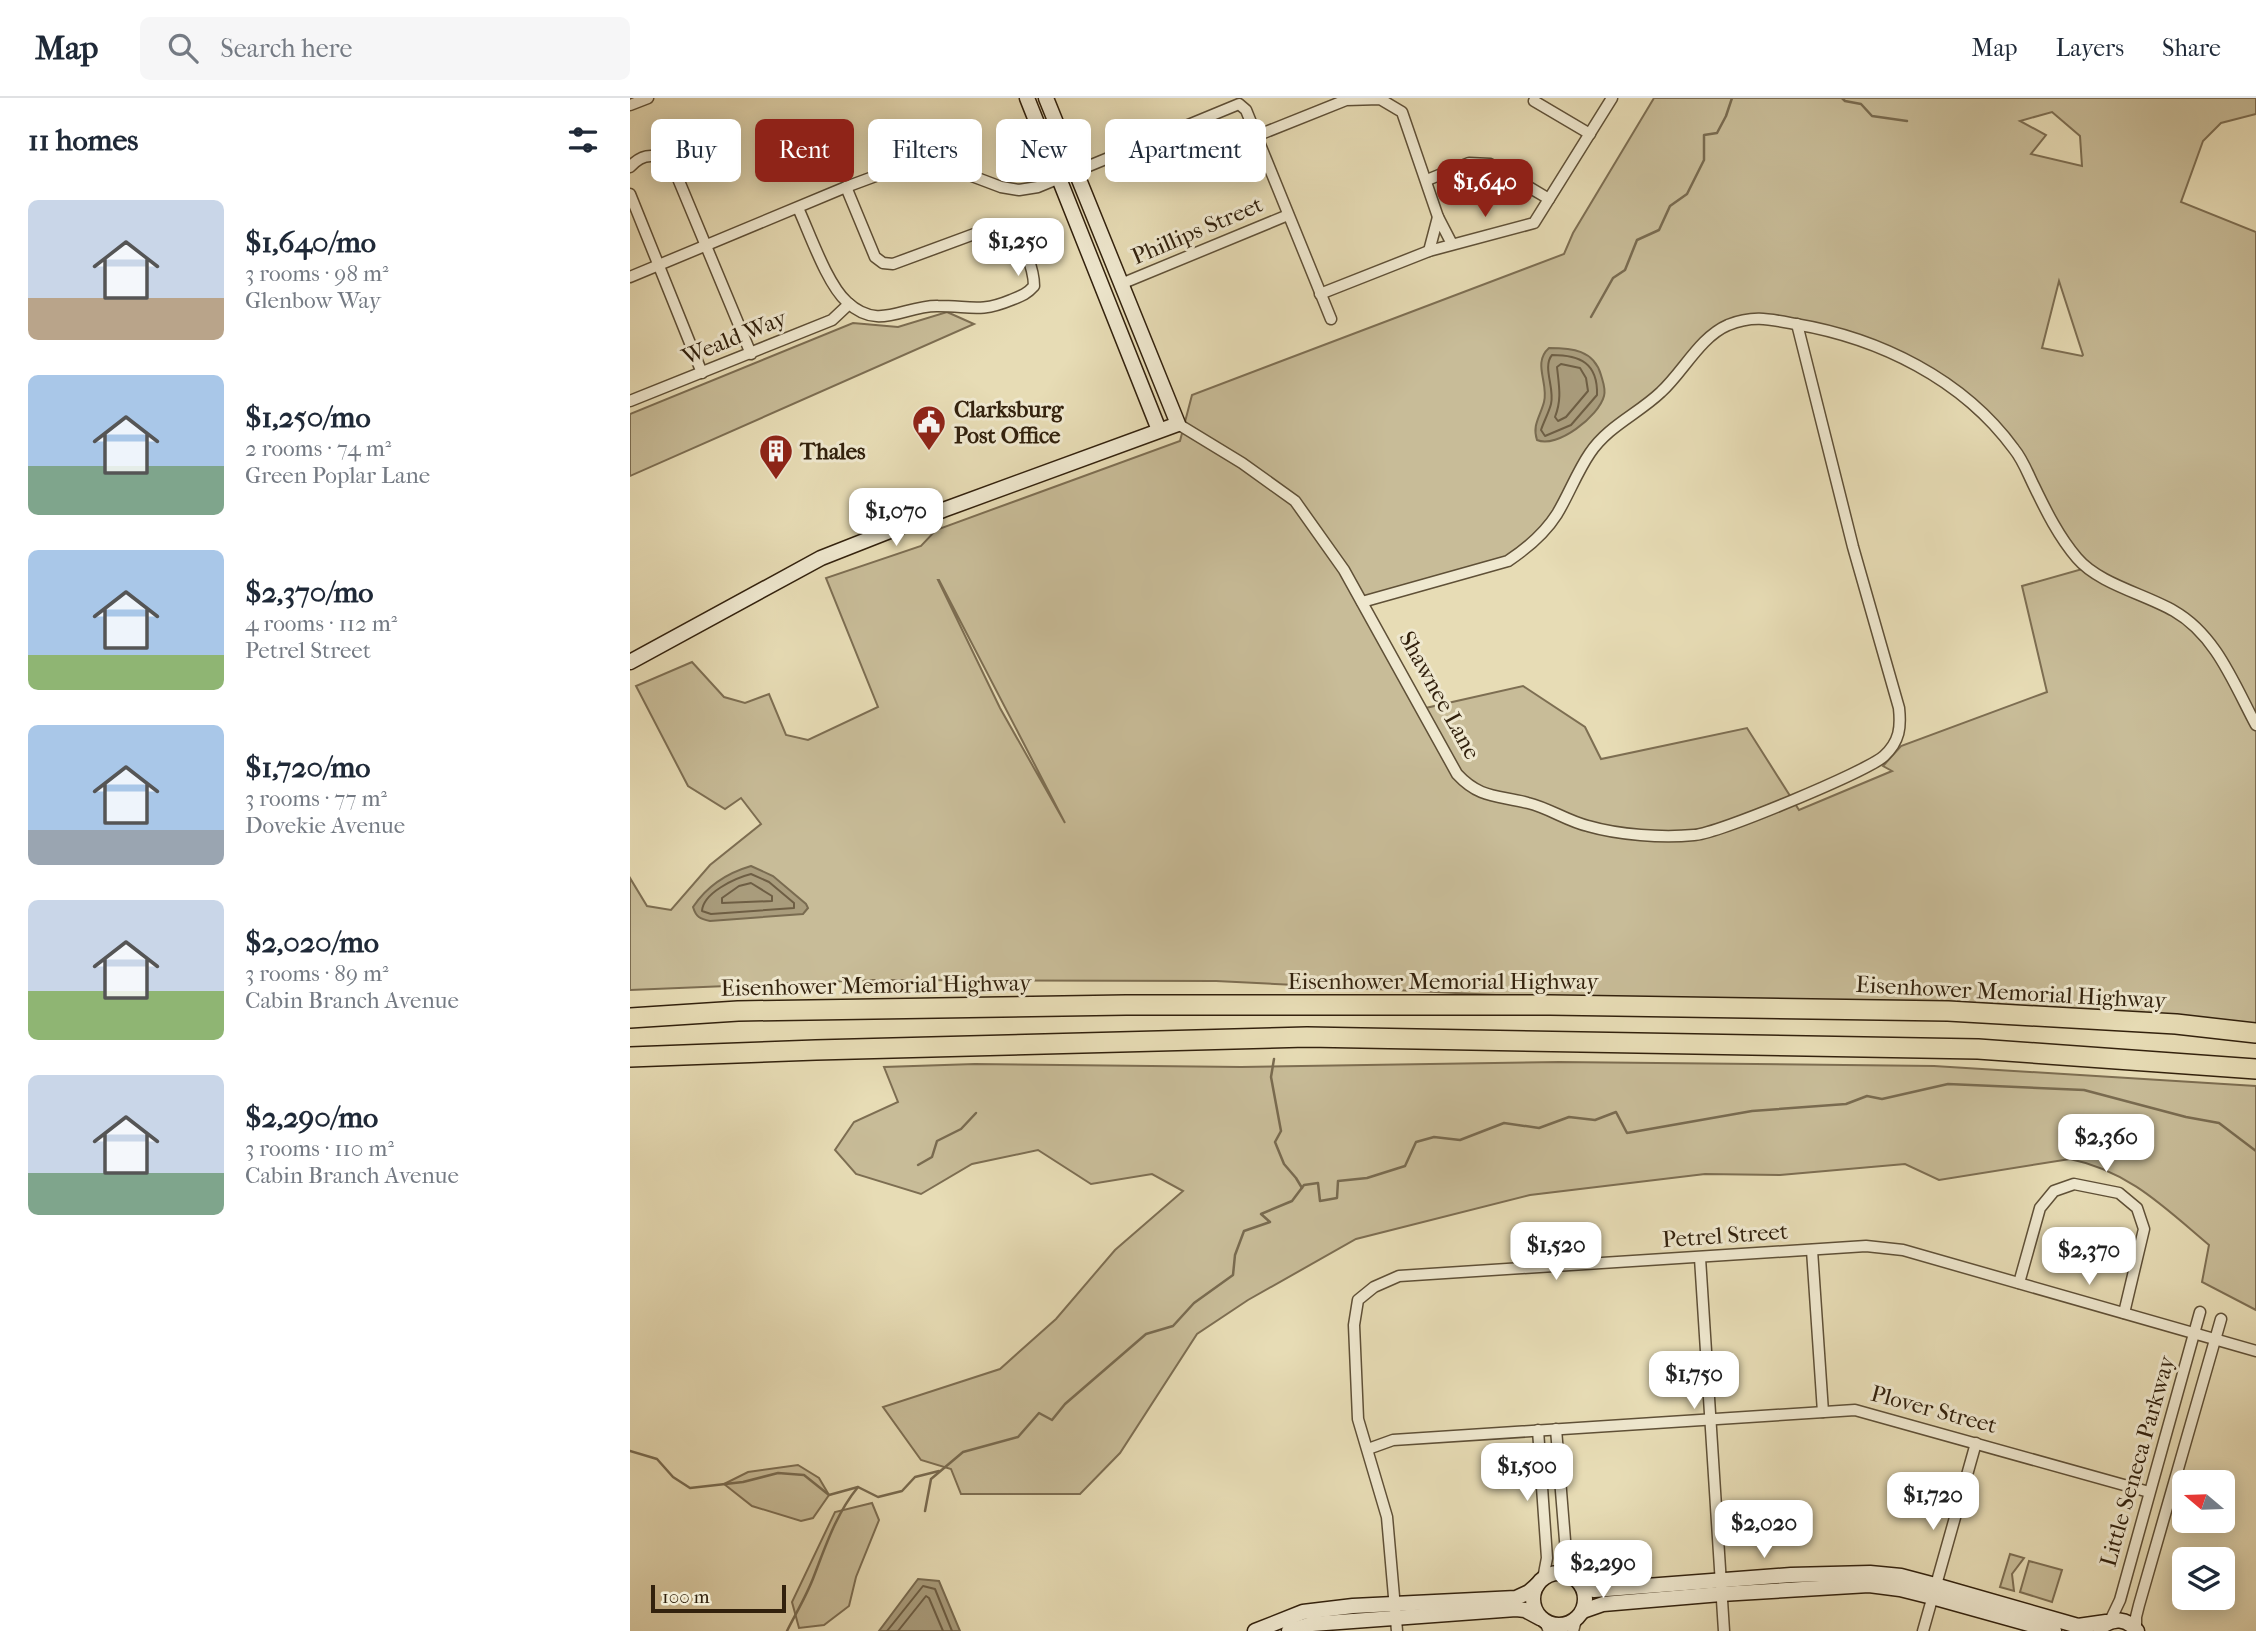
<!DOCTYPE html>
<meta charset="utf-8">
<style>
:root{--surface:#fff;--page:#f6f6f7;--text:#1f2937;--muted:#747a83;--line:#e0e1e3;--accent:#8f2418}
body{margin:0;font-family:"IM FELL French Canon",serif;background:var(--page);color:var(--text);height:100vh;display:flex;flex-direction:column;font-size:26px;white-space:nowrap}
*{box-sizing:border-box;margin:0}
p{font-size:23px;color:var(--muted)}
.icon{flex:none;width:38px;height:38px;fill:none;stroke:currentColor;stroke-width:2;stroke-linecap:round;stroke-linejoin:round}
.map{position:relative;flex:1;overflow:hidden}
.sheet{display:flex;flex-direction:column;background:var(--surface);width:630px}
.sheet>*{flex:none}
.banner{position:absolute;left:21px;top:21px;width:665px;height:63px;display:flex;gap:14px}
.needle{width:46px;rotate:289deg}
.controls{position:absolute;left:1542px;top:1372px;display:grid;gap:14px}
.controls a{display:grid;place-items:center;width:63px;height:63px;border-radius:10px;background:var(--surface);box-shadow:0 4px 18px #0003;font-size:35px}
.scale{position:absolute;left:21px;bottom:18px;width:135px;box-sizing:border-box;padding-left:7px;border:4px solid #32210d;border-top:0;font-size:19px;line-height:24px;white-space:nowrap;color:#32210d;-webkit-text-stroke:5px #efe8cf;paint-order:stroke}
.price{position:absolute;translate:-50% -60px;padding:0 16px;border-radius:14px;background:#fff;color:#222;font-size:23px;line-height:46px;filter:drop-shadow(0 2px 4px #0008)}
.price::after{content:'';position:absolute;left:50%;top:42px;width:21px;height:16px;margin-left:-10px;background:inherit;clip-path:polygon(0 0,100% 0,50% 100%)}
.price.current{background:var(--accent);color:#fff}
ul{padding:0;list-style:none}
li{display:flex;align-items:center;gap:21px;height:175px;padding:0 28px}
li span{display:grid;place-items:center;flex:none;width:196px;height:140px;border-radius:10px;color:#555}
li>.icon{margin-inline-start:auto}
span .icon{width:84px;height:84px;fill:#fffc;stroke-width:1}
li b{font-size:30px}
h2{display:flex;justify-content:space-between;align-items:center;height:84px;padding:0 28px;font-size:30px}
.chip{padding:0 24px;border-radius:10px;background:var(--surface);box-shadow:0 4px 18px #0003;font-size:24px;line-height:63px}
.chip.current{background:var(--accent);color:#fff}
header{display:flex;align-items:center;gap:42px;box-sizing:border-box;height:98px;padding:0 35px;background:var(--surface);border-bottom:2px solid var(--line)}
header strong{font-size:33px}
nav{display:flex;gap:38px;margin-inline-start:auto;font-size:24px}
.search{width:490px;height:63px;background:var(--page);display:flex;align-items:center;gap:18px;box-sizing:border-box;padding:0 24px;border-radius:10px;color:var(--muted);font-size:26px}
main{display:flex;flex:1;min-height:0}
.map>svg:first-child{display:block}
.green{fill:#c8bc98;stroke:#7d6e52;stroke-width:2;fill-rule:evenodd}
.water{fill:#a99c7c;stroke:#796b50;stroke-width:2}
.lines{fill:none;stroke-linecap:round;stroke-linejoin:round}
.shore{stroke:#6e5e44;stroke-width:2}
.stream{stroke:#796b50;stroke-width:2.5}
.street-casing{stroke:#5f5037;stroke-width:13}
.secondary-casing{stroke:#32210d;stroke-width:17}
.highway-casing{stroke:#32210d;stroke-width:22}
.street{stroke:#efe8cf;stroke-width:10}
.secondary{stroke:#efe8cf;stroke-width:14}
.highway{stroke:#e7dcb5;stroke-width:19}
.labels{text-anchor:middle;stroke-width:6;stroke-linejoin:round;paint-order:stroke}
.street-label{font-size:23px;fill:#32210d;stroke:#efe8cf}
.poi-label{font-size:23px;font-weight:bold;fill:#32210d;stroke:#efe8cf;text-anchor:start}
</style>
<header>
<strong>Map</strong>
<div class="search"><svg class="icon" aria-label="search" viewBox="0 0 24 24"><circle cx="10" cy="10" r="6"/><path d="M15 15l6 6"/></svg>Search here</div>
<nav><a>Map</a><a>Layers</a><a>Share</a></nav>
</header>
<main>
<section class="sheet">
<h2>11 homes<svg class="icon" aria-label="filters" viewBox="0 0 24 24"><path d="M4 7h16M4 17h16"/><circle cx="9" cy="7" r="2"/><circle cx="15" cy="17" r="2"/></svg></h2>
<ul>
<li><span style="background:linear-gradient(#c9d6e8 70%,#b9a48a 0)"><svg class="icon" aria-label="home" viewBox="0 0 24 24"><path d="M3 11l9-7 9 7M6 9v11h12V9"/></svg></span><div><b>$1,640/mo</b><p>3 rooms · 98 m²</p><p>Glenbow Way</p></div></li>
<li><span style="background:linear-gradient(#a9c7e8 65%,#7fa58c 0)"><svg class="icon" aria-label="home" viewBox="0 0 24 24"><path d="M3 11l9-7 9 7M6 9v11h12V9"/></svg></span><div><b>$1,250/mo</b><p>2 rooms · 74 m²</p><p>Green Poplar Lane</p></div></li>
<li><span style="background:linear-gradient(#a9c7e8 75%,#8fb573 0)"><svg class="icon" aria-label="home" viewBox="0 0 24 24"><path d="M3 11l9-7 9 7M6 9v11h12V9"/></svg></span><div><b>$2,370/mo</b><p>4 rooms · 112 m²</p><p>Petrel Street</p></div></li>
<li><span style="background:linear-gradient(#a9c7e8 75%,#9aa5b1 0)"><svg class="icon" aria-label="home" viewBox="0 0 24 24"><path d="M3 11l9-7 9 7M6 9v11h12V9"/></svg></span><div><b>$1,720/mo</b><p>3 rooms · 77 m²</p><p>Dovekie Avenue</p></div></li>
<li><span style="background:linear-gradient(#c9d6e8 65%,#8fb573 0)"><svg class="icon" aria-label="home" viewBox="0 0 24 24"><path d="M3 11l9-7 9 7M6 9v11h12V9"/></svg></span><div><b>$2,020/mo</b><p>3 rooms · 89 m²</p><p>Cabin Branch Avenue</p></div></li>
<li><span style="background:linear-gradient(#c9d6e8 70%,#7fa58c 0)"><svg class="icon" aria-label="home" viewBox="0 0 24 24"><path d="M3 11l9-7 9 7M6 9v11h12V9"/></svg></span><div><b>$2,290/mo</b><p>3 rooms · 110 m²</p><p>Cabin Branch Avenue</p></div></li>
</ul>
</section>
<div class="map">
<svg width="1626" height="1533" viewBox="0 0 1626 1533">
<rect width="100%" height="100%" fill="#e7dcb5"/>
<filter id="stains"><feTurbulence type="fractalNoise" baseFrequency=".00286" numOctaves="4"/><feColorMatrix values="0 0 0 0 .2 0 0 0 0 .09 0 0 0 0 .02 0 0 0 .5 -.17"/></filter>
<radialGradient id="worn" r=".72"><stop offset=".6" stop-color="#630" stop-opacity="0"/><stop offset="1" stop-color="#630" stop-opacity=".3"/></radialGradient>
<g class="green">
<path d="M 1024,0 L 1626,0 L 1626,16 L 1591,25 L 1573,43 L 1551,104 L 1626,134 L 1626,935 L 586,883 L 243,882 L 0,892 L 0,780 L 17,808 L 41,812 L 80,767 L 131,726 L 111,700 L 95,711 L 58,688 L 6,588 L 62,564 L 94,599 L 115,605 L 139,596 L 156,637 L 178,642 L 248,609 L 196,480 L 291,448 L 306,432 L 550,343 L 562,297 L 934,156 L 943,135 ZM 1422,14 L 1450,38 L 1452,68 L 1401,56 L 1416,37 L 1390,23 ZM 1429,183 L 1453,257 L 1452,258 L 1412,250 ZM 1125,219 L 1233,243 L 1305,279 L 1386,353 L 1448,462 L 1456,470 L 1392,488 L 1417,594 L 1271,648 L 1253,668 L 1262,673 L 1169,712 L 1117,630 L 971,661 L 955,629 L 893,588 L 791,611 L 732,504 L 878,463 L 926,418 L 973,338 L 1031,294 L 1096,228 ZM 308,482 L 309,482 L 435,725 L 370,610 Z"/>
<polygon points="317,214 344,226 0,378 0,316 223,225 268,229"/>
<path d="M 929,964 L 1304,968 L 1626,988 L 1626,1212 L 1572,1184 L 1579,1147 C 1535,1110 1499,1073 1440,1061 L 1309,1082 L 1275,1066 L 1150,1077 L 1075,1076 L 900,1097 L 726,1141 L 618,1202 L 567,1236 L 490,1355 L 450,1396 L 331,1396 L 321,1371 L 291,1362 L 253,1309 L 370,1271 L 426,1221 L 485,1152 L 553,1093 L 522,1076 L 461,1086 L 408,1052 L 342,1066 L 291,1096 L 226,1076 L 205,1052 L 224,1024 L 268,1004 L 254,969 L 345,966 L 611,969 Z"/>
<polygon points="168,1367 189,1380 199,1397 183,1420 171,1423 122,1408 94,1386 118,1374"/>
<polygon points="242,1405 249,1422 226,1479 219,1508 194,1527 169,1530 162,1504 205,1414"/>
<polygon points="1380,1456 1394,1460 1382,1476 1384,1493 1370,1489"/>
<polygon points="1399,1463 1432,1472 1422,1504 1390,1494"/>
</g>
<g class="water">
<path d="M 919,250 C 942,250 964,252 971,277 C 973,284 976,291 974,298 C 969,318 927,351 907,342 C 902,327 910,319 914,304 C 919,285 902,265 919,250 Z"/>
<path d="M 121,768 L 143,778 L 176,806 L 178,810 L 173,816 L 80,823 C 70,821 66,819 63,809 C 77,788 97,775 121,768 Z"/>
<polygon points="288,1481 309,1483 330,1533 249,1533"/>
</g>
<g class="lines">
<g class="shore">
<path d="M 922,257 C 950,257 968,265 967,297 L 941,327 L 915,338 L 911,332 C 914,323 919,314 921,306 C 925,290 912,269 922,257 Z"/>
<path d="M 931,266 L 950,270 L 956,280 L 958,293 L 936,319 L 928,323 L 925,319 C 932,301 929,288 927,269 Z"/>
<path d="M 121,776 L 139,784 L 164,805 L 164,810 L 81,816 L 72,813 C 73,795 105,780 121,776 Z"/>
<polygon points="121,785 142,798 142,803 92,805 92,800 109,788"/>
<polyline points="257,1533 293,1488 305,1491 322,1533"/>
<polyline points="268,1533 296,1498 299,1500 313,1533"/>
</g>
<g class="stream">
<polyline points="1212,0 1215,3 1231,6 1242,18 1277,23"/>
<polyline points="961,219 983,180 995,172 1007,142 1029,132 1040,108 1057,96 1074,62 1074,37 1087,35 1096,18 1102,0"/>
<polyline points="644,961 641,979 651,1033 645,1044 654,1066 666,1080 672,1090"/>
<polyline points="288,1067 302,1059 307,1043 331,1031 346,1015"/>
<polyline points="0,1353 27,1361 43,1379 60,1390 113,1384 148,1375 174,1377 199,1397 228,1389 248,1399 272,1393 285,1379 309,1373"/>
<polyline points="295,1413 301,1381 333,1354 388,1339 409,1315 422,1322 435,1306 516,1236 543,1228 564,1205 603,1177 605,1157 614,1133 640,1124 631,1116 662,1103 674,1087 688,1085 690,1103 707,1100 708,1083 737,1080 775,1068 786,1044 804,1039 830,1042 874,1025 909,1030 939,1019 965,1022 986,1014 997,1035 1122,1013 1216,1006 1237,998 1252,1001 1318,986 1454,992 1556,1019 1589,1025 1626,1053"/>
<path d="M 157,1533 C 166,1515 177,1497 184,1478 C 196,1447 206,1416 228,1389"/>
</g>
<g class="street-casing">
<g id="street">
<polyline points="904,3 960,36"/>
<polyline points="0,7 18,0"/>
<polyline points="626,38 716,2 750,1 772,14 808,119"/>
<path d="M 0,69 C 14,53 31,55 44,71 L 121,256"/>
<polyline points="797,82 839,65 860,66 919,101"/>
<polyline points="0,96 72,275"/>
<path d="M 168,110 C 180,136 197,186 217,204 C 249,234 274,207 308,208 C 340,208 350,215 381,202 C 391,198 397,196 404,188 C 404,174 392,133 377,129 C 373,128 369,128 366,128 L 263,166 L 253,165 L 245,159 L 216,89"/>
<polyline points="799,153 808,119 822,146"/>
<polyline points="0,179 216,89 278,66 318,69 371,89 389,92 408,89 609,6 616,12 701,221"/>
<polyline points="491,186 658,117"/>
<polyline points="690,196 799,153 904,125 982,0"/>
<polyline points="0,303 202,222 219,206"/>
<path d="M 548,326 L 612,365 L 665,403 L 714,472 L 827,676 C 850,701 868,697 898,705 C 919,710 937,723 958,728 C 989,737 1032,740 1064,737 C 1087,736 1238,673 1254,658 C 1270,643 1271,629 1269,610 L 1223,449 L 1167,226"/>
<path d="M 732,504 L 878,463 C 896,451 915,435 927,416 C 939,396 947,374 960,355 C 978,328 1008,316 1031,294 C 1053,274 1070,239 1098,227 C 1123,217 1139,221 1165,226 C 1249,240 1333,281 1384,351 C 1393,362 1398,376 1404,388 C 1416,413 1429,439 1447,460 C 1469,486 1515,496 1544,513 C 1586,537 1604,586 1626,627"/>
<polyline points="1182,1152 1193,1314"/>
<polyline points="1070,1160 1094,1533"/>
<polyline points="1389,1185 1410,1110 1424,1093 1444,1086 1489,1095 1507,1110 1514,1131 1494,1215"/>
<polyline points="926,1331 937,1467 943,1479"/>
<polyline points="908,1332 917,1460 913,1481"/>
<polyline points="738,1351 763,1342 1225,1312 1519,1394"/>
<polyline points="1480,1523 1490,1502 1570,1214"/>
<polyline points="915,1524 919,1533"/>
<polyline points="1506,1532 1506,1519 1509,1507 1591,1221"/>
<polyline points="767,1533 757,1419 728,1321 724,1227 728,1202 744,1189 769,1178 1236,1148 1273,1152 1626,1253"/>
<polyline points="943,1533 946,1522"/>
<polyline points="1293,1533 1346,1345"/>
</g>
</g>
<g class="secondary-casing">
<g id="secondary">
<polyline points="397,0 529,332"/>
<polyline points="0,564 191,460 313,412 548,326 416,0"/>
<circle cx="929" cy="1501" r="26"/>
<polyline points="953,1489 964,1492 1161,1477 1240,1475 1271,1478 1305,1487 1448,1528 1476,1524"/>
<polyline points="953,1513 973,1506 1091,1496 1239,1487 1270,1491 1302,1499 1424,1533"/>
<path d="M 1470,1530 C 1483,1519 1497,1520 1507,1533"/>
<polyline points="625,1533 673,1514 723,1508 886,1500 899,1494 907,1487"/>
<polyline points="659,1533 682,1526 886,1511 895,1512 910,1520"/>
</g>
</g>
<g class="highway-casing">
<g id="highway">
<polyline points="0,920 108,913 496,907 920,907 1318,913 1546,926 1626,935"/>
<polyline points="0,959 186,952 677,939 1348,951 1626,971"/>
</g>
</g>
<use href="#street" class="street"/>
<use href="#secondary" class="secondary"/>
<use href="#highway" class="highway"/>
</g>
<defs>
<g id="civic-pin" transform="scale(1.75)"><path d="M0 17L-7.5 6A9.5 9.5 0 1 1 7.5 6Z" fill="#8f2418" stroke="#efe8cf"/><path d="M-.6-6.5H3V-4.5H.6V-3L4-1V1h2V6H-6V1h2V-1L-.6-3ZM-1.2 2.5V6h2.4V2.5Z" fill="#fff"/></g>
<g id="building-pin" transform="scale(1.75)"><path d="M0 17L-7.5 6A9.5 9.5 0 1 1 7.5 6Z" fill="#8f2418" stroke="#efe8cf"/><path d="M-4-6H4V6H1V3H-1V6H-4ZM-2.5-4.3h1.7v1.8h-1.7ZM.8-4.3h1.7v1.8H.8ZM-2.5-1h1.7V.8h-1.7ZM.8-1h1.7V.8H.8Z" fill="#fff"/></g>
</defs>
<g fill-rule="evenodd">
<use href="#civic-pin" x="299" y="324"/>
<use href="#building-pin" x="146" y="353"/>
</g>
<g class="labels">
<g class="street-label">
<text transform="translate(567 132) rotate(-23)" y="8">Phillips Street</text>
<text transform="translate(104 239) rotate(-22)" y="8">Weald Way</text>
<text transform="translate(810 597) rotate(61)" y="8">Shawnee Lane</text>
<text x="813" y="891">Eisenhower Memorial Highway</text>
<text transform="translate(246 887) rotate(-1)" y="8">Eisenhower Memorial Highway</text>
<text transform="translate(1381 894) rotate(3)" y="8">Eisenhower Memorial Highway</text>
<text transform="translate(1095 1137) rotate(-4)" y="8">Petrel Street</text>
<text transform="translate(1304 1311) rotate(15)" y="8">Plover Street</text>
<text transform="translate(1507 1363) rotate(-74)" y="8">Little Seneca Parkway</text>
</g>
<g class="poi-label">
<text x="324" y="319">Clarksburg<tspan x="324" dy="26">Post Office</tspan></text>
<text x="170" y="361">Thales</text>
</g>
</g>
<rect width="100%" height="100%" filter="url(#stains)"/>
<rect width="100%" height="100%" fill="url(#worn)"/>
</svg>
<div class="controls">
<a><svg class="needle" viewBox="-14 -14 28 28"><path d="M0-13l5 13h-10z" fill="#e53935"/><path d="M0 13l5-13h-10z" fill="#747a83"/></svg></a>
<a><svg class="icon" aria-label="layers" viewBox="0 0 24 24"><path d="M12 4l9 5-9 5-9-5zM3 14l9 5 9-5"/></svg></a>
</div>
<div class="scale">100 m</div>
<b class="price current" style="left:855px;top:121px">$1,640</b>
<b class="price" style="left:388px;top:180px">$1,250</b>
<b class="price" style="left:266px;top:450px">$1,070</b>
<b class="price" style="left:1476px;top:1076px">$2,360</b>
<b class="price" style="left:926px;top:1184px">$1,520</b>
<b class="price" style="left:1459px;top:1189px">$2,370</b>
<b class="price" style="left:1064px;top:1313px">$1,750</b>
<b class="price" style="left:897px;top:1405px">$1,500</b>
<b class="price" style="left:1303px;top:1434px">$1,720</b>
<b class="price" style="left:1134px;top:1462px">$2,020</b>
<b class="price" style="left:973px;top:1502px">$2,290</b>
<div class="banner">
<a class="chip">Buy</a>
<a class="chip current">Rent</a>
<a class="chip">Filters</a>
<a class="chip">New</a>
<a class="chip">Apartment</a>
</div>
</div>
</main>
